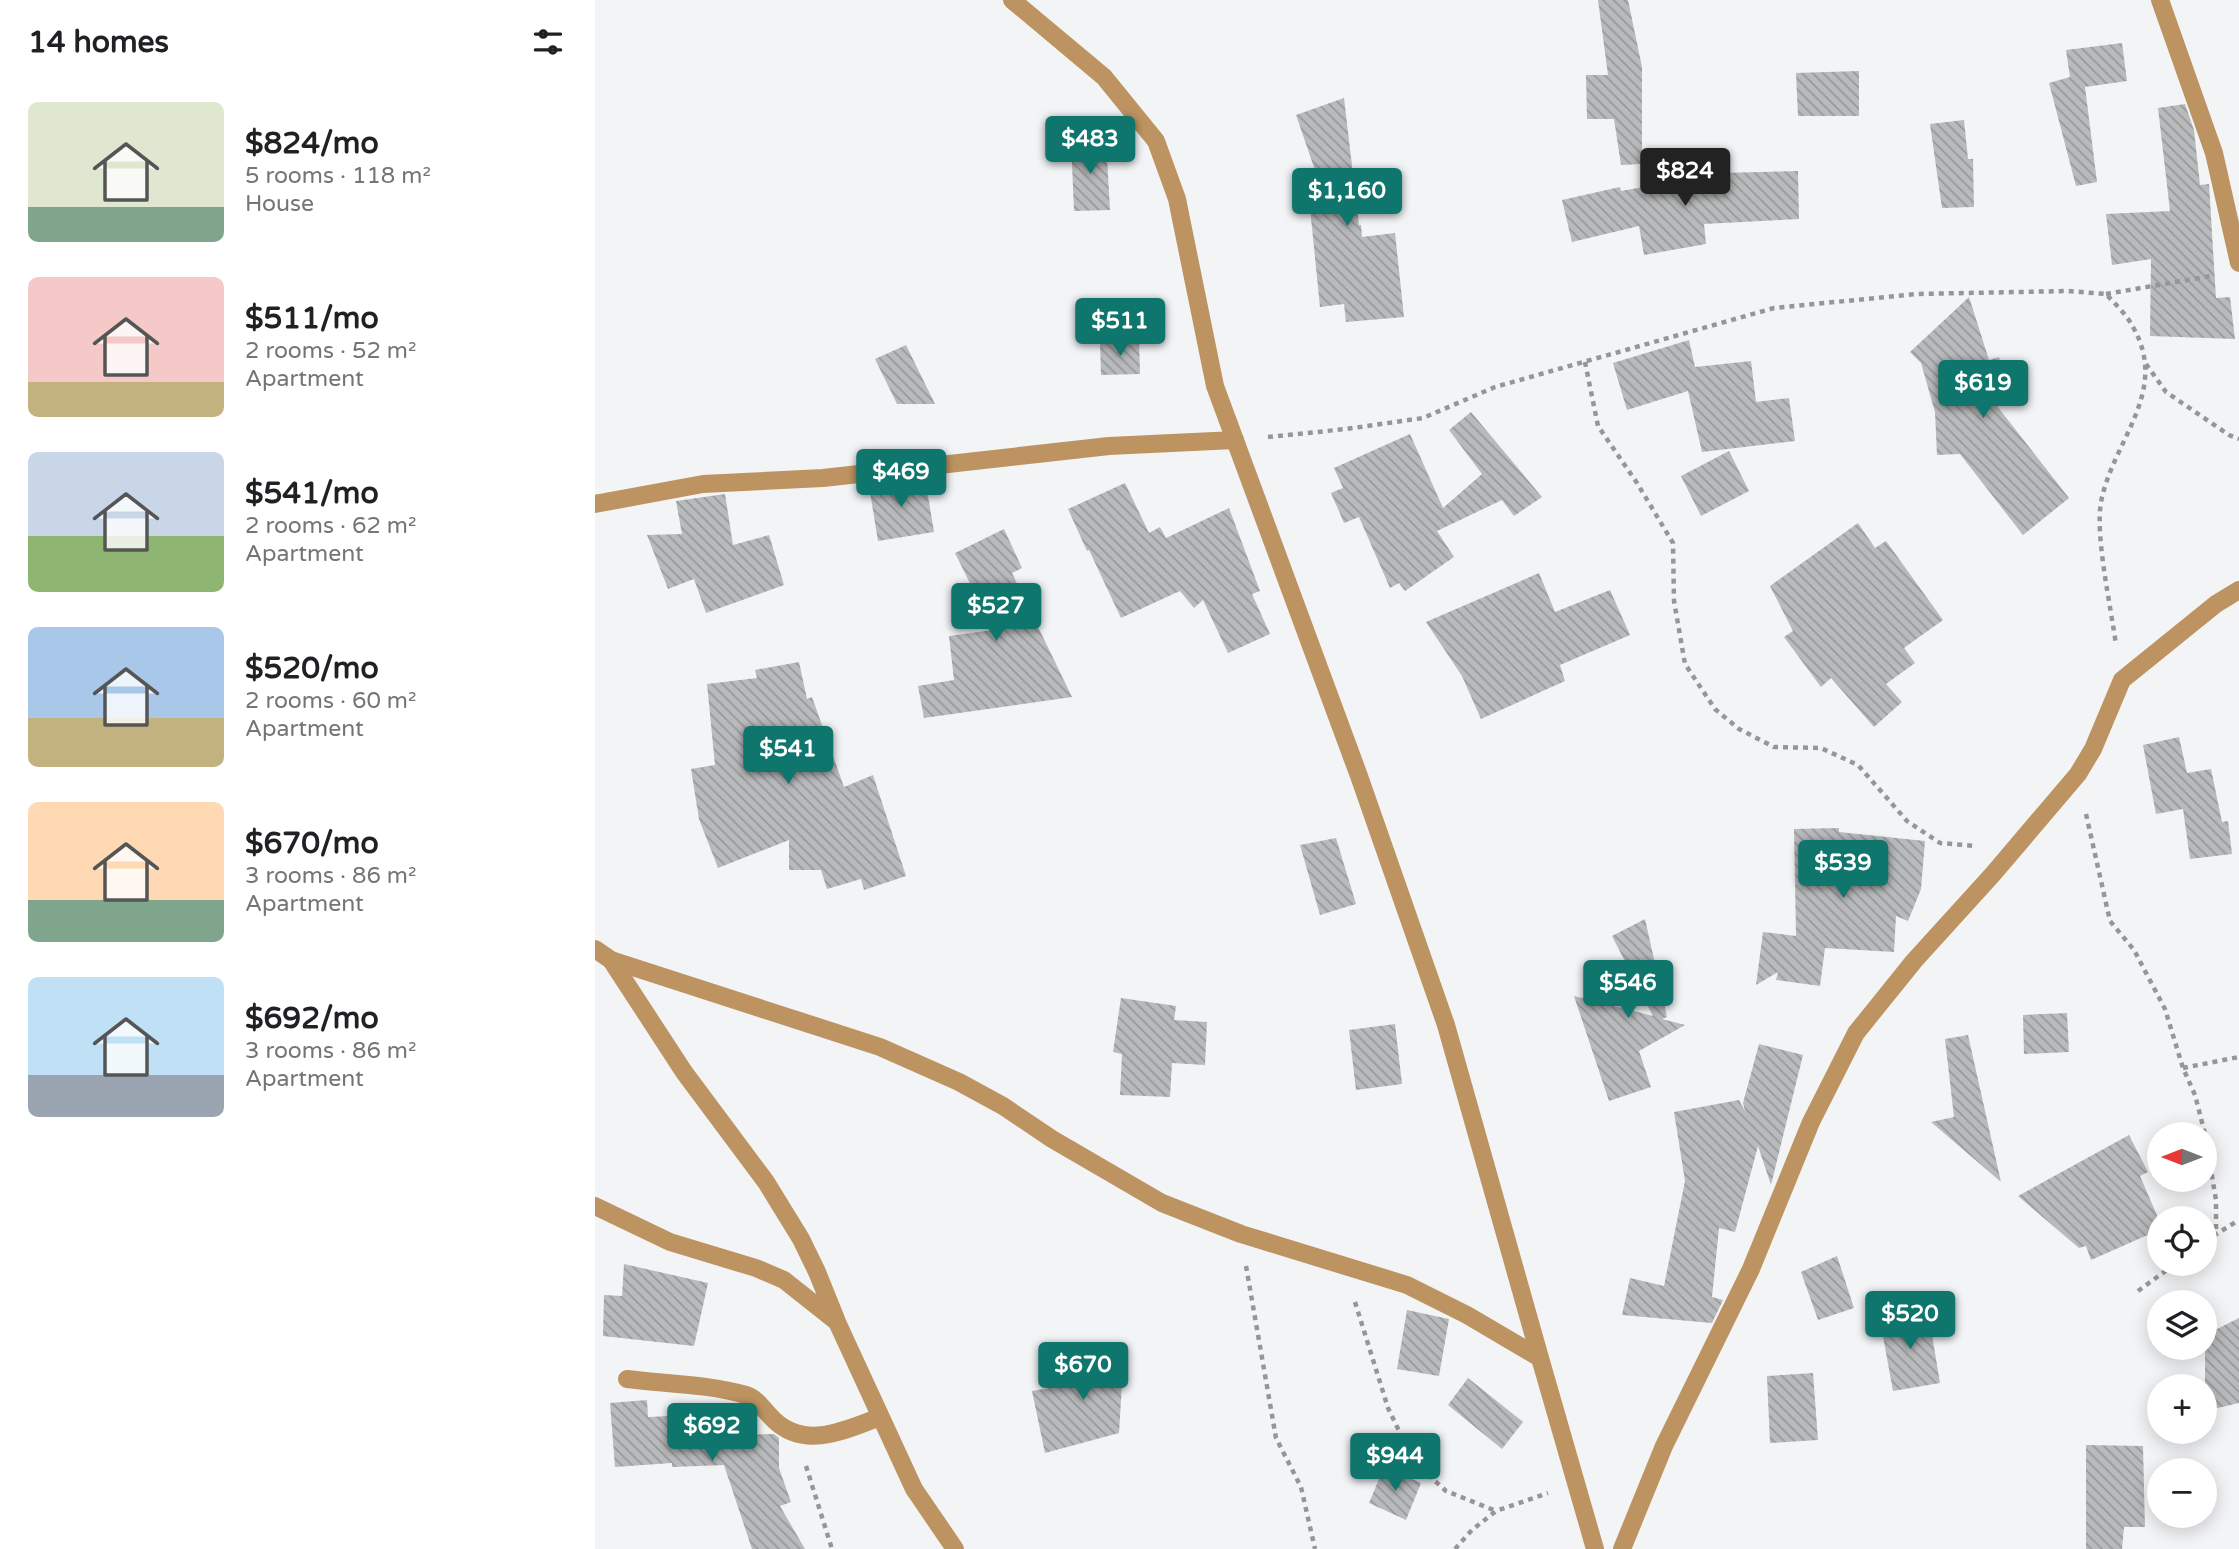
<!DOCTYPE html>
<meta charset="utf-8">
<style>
:root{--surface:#fff;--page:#f2f2f2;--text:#202124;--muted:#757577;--accent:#0f766e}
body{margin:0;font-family:"Varela Round",sans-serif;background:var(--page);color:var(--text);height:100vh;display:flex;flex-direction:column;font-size:26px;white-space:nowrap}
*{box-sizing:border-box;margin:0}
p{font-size:23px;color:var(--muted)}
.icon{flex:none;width:38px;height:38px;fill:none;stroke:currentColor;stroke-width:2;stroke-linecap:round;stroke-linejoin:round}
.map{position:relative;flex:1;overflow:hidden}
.drawer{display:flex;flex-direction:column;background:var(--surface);width:595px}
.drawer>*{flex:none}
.needle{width:46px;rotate:270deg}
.tools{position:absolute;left:1552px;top:1122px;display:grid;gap:14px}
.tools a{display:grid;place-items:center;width:70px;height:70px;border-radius:50%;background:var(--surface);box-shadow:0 4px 18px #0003;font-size:35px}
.price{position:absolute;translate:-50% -60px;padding:0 16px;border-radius:7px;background:var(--accent);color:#fff;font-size:23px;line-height:46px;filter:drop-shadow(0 2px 4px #0008)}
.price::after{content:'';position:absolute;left:50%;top:42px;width:21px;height:16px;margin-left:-10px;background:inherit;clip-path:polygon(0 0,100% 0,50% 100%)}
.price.active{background:#222;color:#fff}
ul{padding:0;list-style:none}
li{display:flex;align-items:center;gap:21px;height:175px;padding:0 28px}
li span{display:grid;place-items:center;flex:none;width:196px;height:140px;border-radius:10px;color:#555}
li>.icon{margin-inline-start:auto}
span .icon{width:84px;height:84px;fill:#fffc;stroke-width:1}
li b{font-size:30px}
h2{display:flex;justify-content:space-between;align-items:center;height:84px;padding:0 28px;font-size:30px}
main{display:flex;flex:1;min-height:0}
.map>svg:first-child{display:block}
.building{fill:url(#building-back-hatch)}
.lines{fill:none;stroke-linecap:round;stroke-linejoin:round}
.path{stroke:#959697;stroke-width:4.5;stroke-dasharray:5 5;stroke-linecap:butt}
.minor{stroke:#bd9461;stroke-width:18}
</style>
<main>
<section class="drawer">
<h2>14 homes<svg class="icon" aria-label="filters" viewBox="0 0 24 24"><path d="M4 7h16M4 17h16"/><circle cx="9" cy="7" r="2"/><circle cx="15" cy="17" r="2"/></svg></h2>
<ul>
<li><span style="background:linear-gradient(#dfe7d0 75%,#7fa58c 0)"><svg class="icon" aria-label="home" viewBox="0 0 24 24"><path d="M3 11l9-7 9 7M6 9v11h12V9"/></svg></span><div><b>$824/mo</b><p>5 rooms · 118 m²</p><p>House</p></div></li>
<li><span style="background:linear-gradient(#f6c9c9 75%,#c2b280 0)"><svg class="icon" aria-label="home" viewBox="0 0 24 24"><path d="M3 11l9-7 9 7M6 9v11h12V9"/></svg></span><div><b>$511/mo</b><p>2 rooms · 52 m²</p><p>Apartment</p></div></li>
<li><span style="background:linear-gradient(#c9d6e8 60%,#8fb573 0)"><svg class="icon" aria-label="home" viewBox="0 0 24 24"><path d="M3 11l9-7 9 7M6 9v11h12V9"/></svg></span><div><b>$541/mo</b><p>2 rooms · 62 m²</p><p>Apartment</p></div></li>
<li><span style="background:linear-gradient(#a9c7e8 65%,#c2b280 0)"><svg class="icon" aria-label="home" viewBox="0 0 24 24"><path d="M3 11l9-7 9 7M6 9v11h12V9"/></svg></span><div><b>$520/mo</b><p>2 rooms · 60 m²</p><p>Apartment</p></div></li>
<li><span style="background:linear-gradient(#ffd9b3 70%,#7fa58c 0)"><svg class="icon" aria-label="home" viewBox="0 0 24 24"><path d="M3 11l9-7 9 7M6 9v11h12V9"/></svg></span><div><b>$670/mo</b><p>3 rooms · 86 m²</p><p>Apartment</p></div></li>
<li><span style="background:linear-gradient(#bfe0f5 70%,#9aa5b1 0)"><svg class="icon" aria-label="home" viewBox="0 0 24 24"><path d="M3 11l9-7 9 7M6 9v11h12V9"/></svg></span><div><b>$692/mo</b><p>3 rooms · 86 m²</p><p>Apartment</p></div></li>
</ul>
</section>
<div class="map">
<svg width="1644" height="1549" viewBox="0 0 1644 1549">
<defs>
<pattern id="building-back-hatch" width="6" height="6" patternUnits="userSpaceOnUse" patternTransform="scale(1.75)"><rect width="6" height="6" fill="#b9babb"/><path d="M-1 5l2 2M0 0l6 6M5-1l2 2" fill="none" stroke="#979899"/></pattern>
</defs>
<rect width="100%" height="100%" fill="#f3f4f6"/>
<g class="building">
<polygon points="1003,0 1033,0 1047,67 1047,164 1026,165 1019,119 992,119 991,75 1013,75"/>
<polygon points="1527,43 1532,81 1490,87 1502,182 1481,186 1454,83 1475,77 1471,50"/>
<polygon points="1264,71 1264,116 1203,116 1201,73"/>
<polygon points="749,98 764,225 766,225 767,237 800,233 809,317 751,322 749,304 725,307 715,208 733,208 701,115"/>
<polygon points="1590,104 1599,130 1605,185 1614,184 1621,298 1635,297 1640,339 1555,336 1556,259 1517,265 1511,214 1575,211 1563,108"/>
<polygon points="1369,120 1373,159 1378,159 1379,207 1347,208 1335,124"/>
<polygon points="511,140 515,210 479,211 476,141"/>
<polygon points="1203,171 1204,219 1109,224 1111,244 1049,255 1044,226 977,242 967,200 1025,187 1026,191 1126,173"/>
<polygon points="1374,297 1394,360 1404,357 1418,401 1402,406 1474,498 1428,535 1365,454 1342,455 1340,412 1326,363 1315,352"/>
<polygon points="1094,340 1100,367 1156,361 1161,402 1194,398 1200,441 1107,452 1093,391 1032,410 1018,363"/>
<polygon points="544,341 545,374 506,375 505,342"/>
<polygon points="311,345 340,404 302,404 280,359"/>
<polygon points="876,412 947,497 919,516 907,500 842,531 859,557 810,591 804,583 795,588 764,517 749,523 736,493 748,488 739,468 815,434 848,508 887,474 854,430"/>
<polygon points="1134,451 1154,491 1106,516 1086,476"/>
<polygon points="330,478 339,532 283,541 274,486"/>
<polygon points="530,483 554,533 565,527 571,538 634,508 665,591 657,594 675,634 633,653 608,600 599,608 585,591 526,618 494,550 492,551 473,509"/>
<polygon points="130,494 138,545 174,535 189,585 111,613 99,579 73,589 52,535 87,534 81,501"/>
<polygon points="1263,523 1280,548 1291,541 1348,620 1309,648 1320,663 1291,684 1307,702 1279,727 1236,678 1226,687 1189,637 1198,631 1175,586"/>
<polygon points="409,529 427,568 417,573 477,697 329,718 323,686 359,680 354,636 398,630 360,553"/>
<polygon points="944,573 960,612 1015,590 1035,635 965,665 970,681 886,719 867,676 831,622"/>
<polygon points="204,662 212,699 217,697 249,787 278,775 311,876 269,890 266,879 232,889 226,870 194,870 194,840 123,868 104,819 96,769 120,765 112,684 162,678 160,670"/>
<polygon points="1584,737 1592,773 1616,769 1627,822 1633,821 1637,854 1595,859 1588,809 1561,814 1548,745"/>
<polygon points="1244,828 1244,832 1330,841 1326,889 1313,921 1301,916 1299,952 1230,948 1225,986 1181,980 1183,972 1161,985 1168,932 1201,936 1199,829"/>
<polygon points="741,838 761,904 725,915 705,845"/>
<polygon points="1050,919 1072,1017 1067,1019 1090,1025 1044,1051 1056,1087 1014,1101 979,996 1058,1016 1017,936"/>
<polygon points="526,998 581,1006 579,1020 612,1022 610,1065 577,1063 575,1097 525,1095 527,1054 518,1052"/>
<polygon points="1472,1013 1474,1052 1429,1054 1428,1015"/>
<polygon points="800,1024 807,1084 761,1090 754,1030"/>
<polygon points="1373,1035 1406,1182 1336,1122 1359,1117 1350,1039"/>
<polygon points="1164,1044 1208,1055 1176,1185 1163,1146 1140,1232 1124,1228 1117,1297 1128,1300 1117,1323 1027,1315 1035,1278 1069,1286 1090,1181 1079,1112 1144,1100 1150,1111 1148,1103"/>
<polygon points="1534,1135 1553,1172 1545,1176 1564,1220 1564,1230 1496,1260 1491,1246 1484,1248 1423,1196"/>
<polygon points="1242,1256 1259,1308 1223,1320 1206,1272"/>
<polygon points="29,1264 113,1283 99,1346 8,1336 9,1295 27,1296"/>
<polygon points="812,1310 854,1319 844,1376 802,1369"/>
<polygon points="1333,1311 1345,1383 1298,1391 1285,1320"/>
<polygon points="1644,1318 1644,1403 1610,1411 1610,1335"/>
<polygon points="481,1349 529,1351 524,1433 450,1453 437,1391 479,1384"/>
<polygon points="1218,1373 1223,1440 1175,1443 1172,1376"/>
<polygon points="873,1378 928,1422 907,1449 853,1405"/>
<polygon points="52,1400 53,1417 136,1413 137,1435 179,1434 184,1438 184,1468 196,1502 185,1506 210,1549 157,1549 129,1465 77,1467 77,1463 20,1467 15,1403"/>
<polygon points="1491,1445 1548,1446 1550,1527 1529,1527 1527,1549 1491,1549"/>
<polygon points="789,1467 826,1483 811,1520 774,1503"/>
</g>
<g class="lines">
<g class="path">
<polyline points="1511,294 1616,276"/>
<polyline points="990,362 1003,426 1042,483 1078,543 1079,601 1090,664 1120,709 1144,729 1179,747 1226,748 1263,765 1312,821 1345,843 1381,846"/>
<polyline points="1551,364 1571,392 1634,435 1644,439"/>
<path d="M 673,437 L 751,429 L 828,418 L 900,387 L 1179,308 L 1322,294 L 1473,291 L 1511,294 C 1520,304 1532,315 1538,327 C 1575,392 1518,440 1506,502 C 1500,537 1516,607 1521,645"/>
<polyline points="1491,814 1515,921 1539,950 1570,1009 1588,1068 1600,1095 1610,1134"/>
<polyline points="1588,1068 1644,1057"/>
<polyline points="1610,1135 1621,1200 1621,1233"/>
<polyline points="1610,1241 1644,1220"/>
<polyline points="651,1266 681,1438 706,1487 720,1549"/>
<polyline points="1543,1291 1580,1264"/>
<polyline points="760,1302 793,1408 819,1462 851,1491 901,1511"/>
<polyline points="211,1466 237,1549"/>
<polyline points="860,1549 877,1530 901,1511 953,1493"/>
</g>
<g class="minor">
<polyline points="417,0 509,77 561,141 582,199 620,386 764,776 851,1025 945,1358"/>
<polyline points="1565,0 1619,153 1644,263"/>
<polyline points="0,504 108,484 228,478 514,446 640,440"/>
<polyline points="0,949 16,960 285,1047 364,1082 408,1106 457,1139 567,1203 646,1234 812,1285 872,1315 945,1358 1000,1549"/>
<polyline points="16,960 89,1072 171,1182 206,1239 222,1272 241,1319"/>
<polyline points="0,1206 75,1242 161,1268 189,1280 242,1322 319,1489 360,1549"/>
<path d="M 32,1379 C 72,1384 113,1384 151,1395 C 162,1398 170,1412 179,1420 C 210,1450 251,1430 285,1417"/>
<polyline points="1027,1549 1069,1446 1156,1269 1216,1122 1261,1033 1319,961 1398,874 1483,774 1498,749 1527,680 1621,604 1644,590"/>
</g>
</g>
</svg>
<div class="tools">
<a><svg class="needle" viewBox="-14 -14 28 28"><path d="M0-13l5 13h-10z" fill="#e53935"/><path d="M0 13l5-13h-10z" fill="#757577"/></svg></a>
<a><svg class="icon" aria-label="locate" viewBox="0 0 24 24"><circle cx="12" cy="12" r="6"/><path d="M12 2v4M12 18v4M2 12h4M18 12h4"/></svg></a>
<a><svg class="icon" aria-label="layers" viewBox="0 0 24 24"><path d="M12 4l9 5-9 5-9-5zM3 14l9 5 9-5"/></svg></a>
<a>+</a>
<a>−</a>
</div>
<b class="price" style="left:495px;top:176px">$483</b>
<b class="price active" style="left:1090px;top:208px">$824</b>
<b class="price" style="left:752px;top:228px">$1,160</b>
<b class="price" style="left:525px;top:358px">$511</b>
<b class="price" style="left:1388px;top:420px">$619</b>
<b class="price" style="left:306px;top:509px">$469</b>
<b class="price" style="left:401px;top:643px">$527</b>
<b class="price" style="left:193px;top:786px">$541</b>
<b class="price" style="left:1248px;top:900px">$539</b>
<b class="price" style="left:1033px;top:1020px">$546</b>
<b class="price" style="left:1315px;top:1351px">$520</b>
<b class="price" style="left:488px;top:1402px">$670</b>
<b class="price" style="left:117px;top:1463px">$692</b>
<b class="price" style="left:800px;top:1493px">$944</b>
</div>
</main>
